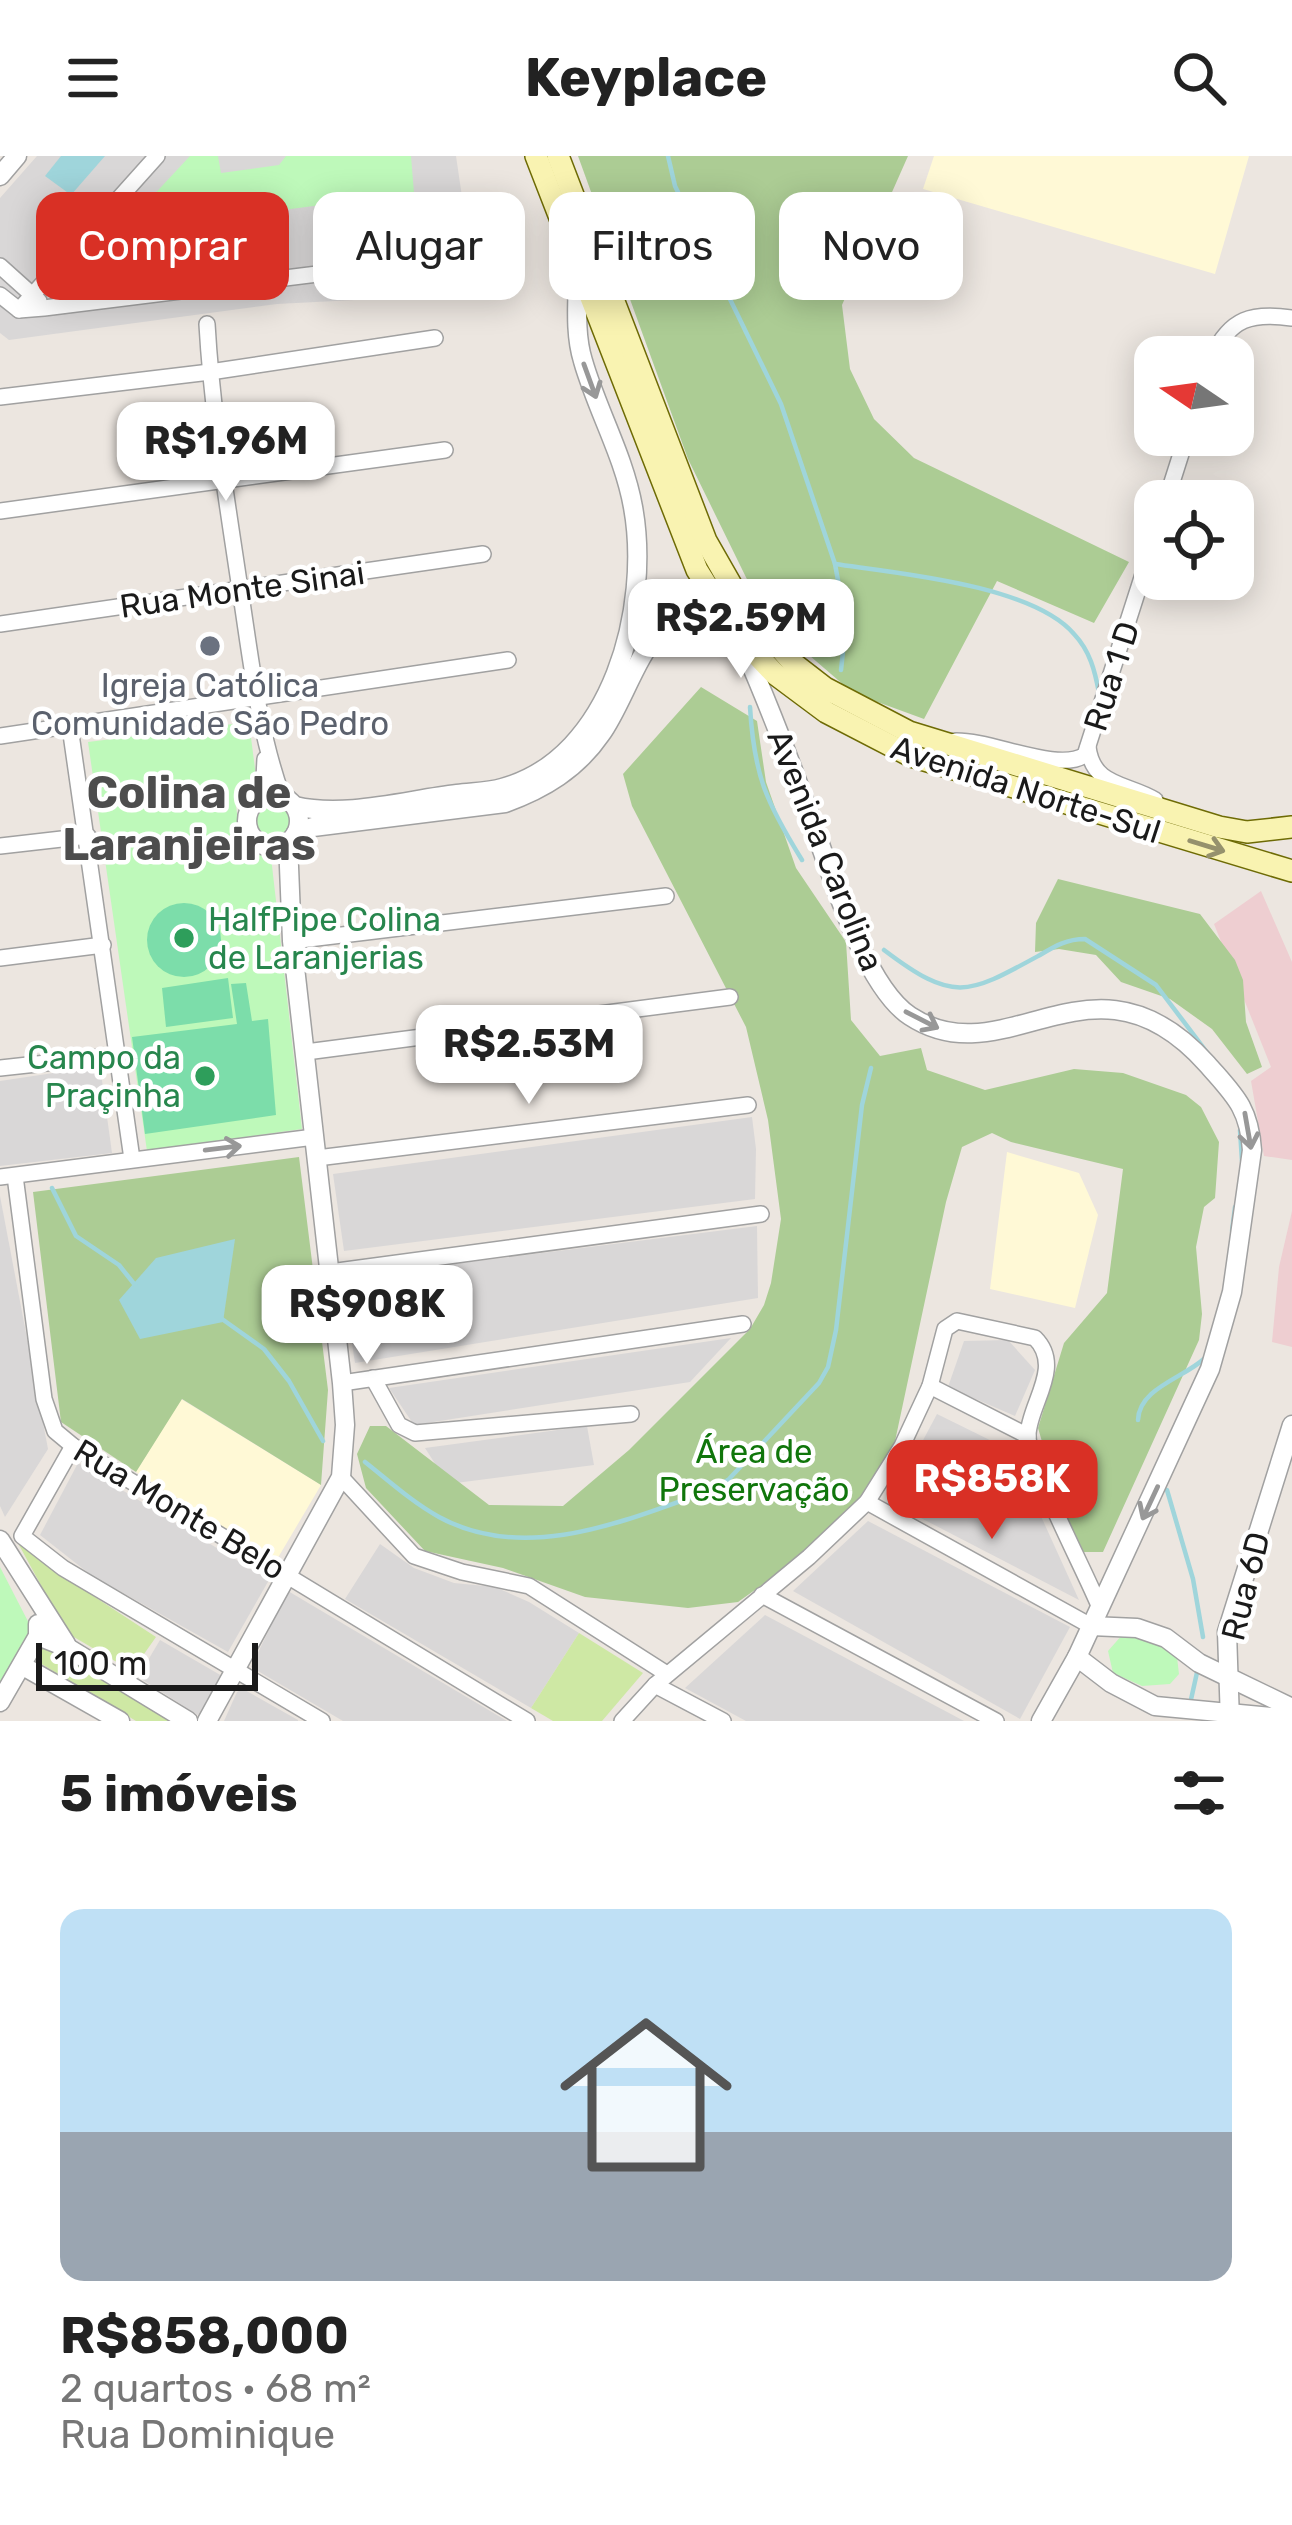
<!DOCTYPE html>
<html lang="pt">
<meta charset="utf-8">
<style>
:root{--surface:#fff;--page:#f6f6f6;--text:#222;--muted:#767676;--line:#e0e0e0;--accent:#d93025}
body{margin:0;font-family:Rubik,sans-serif;background:var(--page);color:var(--text);height:100vh;display:flex;flex-direction:column;font-size:45px;white-space:nowrap}
*{box-sizing:border-box;margin:0}
p{font-size:39px;color:var(--muted)}
.icon{flex:none;width:66px;height:66px;fill:none;stroke:currentColor;stroke-width:2;stroke-linecap:round;stroke-linejoin:round}
.map{position:relative;height:1565px;overflow:hidden}
.sheet{display:flex;flex-direction:column;background:var(--surface);flex:1}
.sheet>*{flex:none}
.banner{position:absolute;left:36px;top:36px;width:1221px;height:108px;display:flex;gap:24px}
.needle{width:78px;rotate:283deg}
.buttons{position:absolute;left:1134px;top:180px;display:grid;gap:24px}
.buttons a{display:grid;place-items:center;width:120px;height:120px;border-radius:24px;background:var(--surface);box-shadow:0 6px 30px #0003;font-size:60px}
.scale{position:absolute;left:36px;bottom:30px;width:222px;box-sizing:border-box;padding-left:12px;border:6px solid #1a1a1a;border-top:0;font-size:33px;line-height:42px;white-space:nowrap;color:#1a1a1a;-webkit-text-stroke:9px #fff;paint-order:stroke}
.price{position:absolute;translate:-50% -102px;padding:0 27px;border-radius:24px;background:#fff;color:#222;font-size:39px;line-height:78px;filter:drop-shadow(0 3px 6px #0008)}
.price::after{content:'';position:absolute;left:50%;top:72px;width:36px;height:27px;margin-left:-18px;background:inherit;clip-path:polygon(0 0,100% 0,50% 100%)}
.price.active{background:var(--accent);color:#fff}
ul{padding:0;list-style:none}
li{display:grid;align-content:center;gap:24px;height:636px;padding:0 60px}
li+li{border-top:3px solid var(--line)}
li span{display:grid;place-items:center;height:372px;border-radius:24px;color:#555}
li>.icon{margin-inline-start:auto}
span .icon{width:216px;height:216px;fill:#fffc;stroke-width:1}
li b{font-size:51px}
h2{display:flex;justify-content:space-between;align-items:center;height:144px;padding:0 60px;font-size:51px}
.tag{padding:0 42px;border-radius:24px;background:var(--surface);box-shadow:0 6px 30px #0003;font-size:42px;line-height:108px}
.tag.active{background:var(--accent);color:#fff}
header{display:flex;justify-content:space-between;align-items:center;height:156px;padding:0 60px;background:var(--surface);font-size:54px;font-weight:700}
.map>svg:first-child{display:block}
.residential{fill:#d9d7d7}
.commercial{fill:#eeced1}
.education{fill:#fff9d6}
.grass{fill:#cee8a4}
.forest{fill:#accc94}
.park{fill:#bef9ba}
.pitch{fill:#7cddaa}
.water{fill:#9fd5db}
.lines{fill:none;stroke-linecap:round;stroke-linejoin:round}
.stream{stroke:#9fd5db;stroke-width:4.5}
.minor-casing{stroke:#a1a1a1;stroke-width:18}
.tertiary-casing{stroke:#a1a1a1;stroke-width:21}
.secondary-casing{stroke:#6e6b05;stroke-width:24}
.minor{stroke:#fff;stroke-width:15}
.tertiary{stroke:#fff;stroke-width:18}
.secondary{stroke:#f9f3b1;stroke-width:21}
.oneway{stroke:#989898}
.oneway2{stroke:#95916d}
.worship-dot{fill:#6b7280;stroke:#fff;stroke-width:4.5}
.leisure-dot{fill:#2e9e5b;stroke:#fff;stroke-width:4.5}
.labels{text-anchor:middle;stroke-width:9;stroke-linejoin:round;paint-order:stroke}
.street-label{font-size:33px;fill:#1a1a1a;stroke:#fff}
.worship-label{font-size:33px;fill:#5b616d;stroke:#fff}
.leisure-label{font-size:33px;fill:#27864d;stroke:#fff;text-anchor:start}
.park-label{font-size:33px;fill:#10760b;stroke:#fff}
.district-label{font-size:45px;font-weight:bold;fill:#4d4d4d;stroke:#fff}
</style>
<header><svg class="icon" aria-label="menu" viewBox="0 0 24 24"><path d="M4 6h16M4 12h16M4 18h16"/></svg>Keyplace<svg class="icon" aria-label="search" viewBox="0 0 24 24"><circle cx="10" cy="10" r="6"/><path d="M15 15l6 6"/></svg></header>
<div class="map">
<svg width="1292" height="1565" viewBox="0 0 1292 1565">
<rect width="100%" height="100%" fill="#ece6e0"/>
<g class="residential">
<polygon points="37,0 456,0 475,129 451,139 277,148 9,184 0,177 0,42"/>
<polygon points="100,910 112,997 0,1010 0,925"/>
<polygon points="752,961 756,993 755,1043 344,1095 333,1018"/>
<polygon points="0,1040 48,1293 5,1361 0,1350"/>
<polygon points="757,1070 758,1142 355,1207 342,1122"/>
<polygon points="731,1182 690,1226 414,1269 389,1232"/>
<polygon points="1008,1184 1035,1214 1015,1260 948,1231 964,1185"/>
<polygon points="937,1258 1004,1291 1030,1336 1079,1444 890,1346"/>
<polygon points="587,1270 594,1309 448,1328 425,1292"/>
<polygon points="78,1307 269,1424 228,1496 91,1419 40,1379"/>
<polygon points="868,1365 1070,1471 1020,1563 793,1435"/>
<polygon points="380,1388 414,1412 454,1427 495,1431 529,1446 579,1477 531,1552 345,1443"/>
<polygon points="288,1435 507,1565 343,1565 251,1511"/>
<polygon points="765,1459 964,1565 746,1565 685,1532"/>
<polygon points="160,1484 222,1520 198,1559 138,1521"/>
<polygon points="243,1533 298,1564 298,1565 224,1565 237,1536"/>
</g>
<g class="commercial">
<polygon points="1261,735 1292,806 1292,1004 1264,1000 1251,925 1271,911 1214,768"/>
<polygon points="1292,1055 1292,1191 1272,1186 1279,1111"/>
</g>
<g class="education">
<polygon points="934,0 1249,0 1215,118 923,33"/>
<polygon points="1007,996 1079,1017 1098,1059 1075,1152 990,1133"/>
<polygon points="181,1243 321,1329 276,1405 136,1316"/>
</g>
<g class="grass">
<polygon points="13,1378 49,1411 156,1481 132,1515 67,1477"/>
<polygon points="579,1477 643,1517 602,1565 553,1565 531,1552"/>
<polygon points="44,1490 172,1565 136,1565 35,1504"/>
</g>
<g class="forest">
<polygon points="578,0 908,0 842,149 850,213 874,263 914,302 1129,406 1094,467 997,425 924,563 853,537 766,462 688,303"/>
<polygon points="701,531 757,565 766,626 796,712 846,786 851,864 880,900 921,892 927,914 985,934 1074,913 1123,917 1186,939 1201,951 1219,986 1215,1042 1204,1051 1196,1091 1202,1158 1199,1184 1103,1396 1079,1396 1062,1354 1038,1272 1064,1187 1107,1137 1123,1013 1011,986 992,977 962,991 946,1046 891,1304 820,1388 738,1446 688,1452 585,1441 503,1412 425,1395 366,1332 357,1298 370,1270 386,1270 489,1349 563,1350 629,1294 750,1173 764,1149 771,1127 781,1063 768,964 746,871 632,650 623,618"/>
<polygon points="1058,723 1200,758 1235,804 1243,824 1246,866 1262,911 1247,918 1212,873 1170,843 1121,826 1096,799 1059,793 1035,796 1036,767"/>
<polygon points="299,1001 328,1234 321,1329 182,1243 136,1316 61,1266 33,1036"/>
</g>
<g class="park">
<polygon points="190,0 218,0 221,17 279,9 286,0 411,0 414,37 120,75"/>
<polygon points="249,566 257,628 236,650 241,688 271,701 302,973 147,995 88,586"/>
<circle cx="271" cy="664" r="19"/>
<polygon points="0,1411 34,1477 0,1528"/>
<polygon points="1123,1478 1154,1484 1177,1501 1179,1518 1170,1528 1142,1530 1113,1517 1108,1495"/>
</g>
<g class="pitch">
<circle cx="184" cy="784" r="37"/>
<polygon points="228,822 233,862 166,871 162,832"/>
<polygon points="246,827 252,865 268,863 276,959 145,978 132,881 237,868 231,828"/>
</g>
<g class="water">
<polygon points="61,0 105,0 71,39 45,20"/>
<polygon points="235,1083 223,1166 140,1183 119,1144 156,1102"/>
</g>
<g class="lines">
<g class="stream">
<polyline points="668,0 675,30 781,248 835,408 846,468 841,514"/>
<path d="M 835,408 C 897,417 1032,429 1074,478 C 1090,495 1095,515 1099,537"/>
<path d="M 750,551 C 754,619 766,646 802,704"/>
<path d="M 884,794 C 954,847 967,839 1040,799 C 1055,790 1067,783 1085,783 L 1156,829 L 1209,899"/>
<polyline points="1240,974 1242,1005"/>
<polyline points="52,1032 76,1080 119,1109 135,1129"/>
<polyline points="1232,1075 1235,1051"/>
<polyline points="222,1163 264,1193 289,1225 323,1285"/>
<path d="M 1138,1264 C 1139,1232 1184,1222 1205,1202"/>
<path d="M 365,1306 C 389,1325 412,1346 439,1361 C 527,1409 629,1363 714,1333 L 729,1323 L 819,1227 L 828,1211 L 836,1174 L 862,949 L 871,912"/>
<polyline points="1167,1334 1193,1423 1203,1481"/>
<polyline points="1190,1548 1198,1512"/>
</g>
<g class="minor-casing">
<g id="minor">
<polyline points="0,110 39,145"/>
<polyline points="0,139 19,154 44,152 438,103 436,74"/>
<polyline points="19,154 157,0"/>
<path d="M 207,168 C 212,257 227,345 240,433 C 251,503 258,573 282,640"/>
<path d="M 1212,201 C 1230,162 1252,156 1292,162"/>
<polyline points="0,241 210,216 435,182"/>
<polyline points="1166,345 1187,279"/>
<polyline points="0,355 445,294"/>
<polyline points="0,468 483,398"/>
<polyline points="70,571 132,1003"/>
<polyline points="0,580 508,504"/>
<path d="M 955,585 C 991,584 1058,617 1085,599 L 1155,381"/>
<path d="M 1088,591 C 1093,631 1127,627 1155,644"/>
<polyline points="263,640 265,603"/>
<polyline points="0,690 88,680"/>
<polyline points="292,785 666,740"/>
<polyline points="0,802 103,789"/>
<polyline points="306,896 730,841"/>
<polyline points="0,912 119,899"/>
<polyline points="317,1002 748,949"/>
<polyline points="15,1020 44,1243 55,1275 73,1290 527,1565"/>
<polyline points="0,1021 314,981"/>
<polyline points="330,1116 761,1058"/>
<polyline points="373,1222 399,1269 415,1277 631,1258"/>
<polyline points="342,1227 743,1168"/>
<polyline points="930,1230 1028,1280"/>
<polyline points="73,1290 22,1380 63,1412 322,1565"/>
<polyline points="341,1321 414,1400 462,1416 529,1430 667,1518"/>
<polyline points="867,1346 1091,1470"/>
<polyline points="762,1439 996,1565"/>
<polyline points="655,1529 723,1565"/>
<path d="M 622,1565 L 655,1529 L 809,1401 L 867,1346 L 902,1290 L 930,1230 L 945,1173 L 957,1165 L 1035,1182 C 1064,1211 1029,1248 1028,1279 C 1027,1305 1087,1419 1100,1452"/>
</g>
</g>
<g class="tertiary-casing">
<g id="tertiary">
<polyline points="0,20 17,0"/>
<path d="M 742,488 C 764,538 784,589 803,641 C 825,697 861,828 910,860 C 1007,924 1093,781 1207,908 C 1234,939 1249,951 1252,994 L 1232,1136 L 1210,1213 L 1077,1501 L 1041,1565"/>
<circle cx="273" cy="665" r="26"/>
<path d="M 295,650 C 345,662 406,644 457,638 C 472,636 488,636 502,632 C 613,602 651,450 633,351 C 624,300 597,254 583,205 C 574,176 578,144 578,114"/>
<path d="M 296,677 L 313,671 L 505,647 C 544,633 577,613 601,578 C 632,536 650,437 720,455"/>
<polyline points="0,1384 66,1488"/>
<polyline points="1091,1470 1137,1472 1166,1482 1199,1507 1292,1552"/>
<polyline points="38,1480 68,1492 188,1565"/>
<polyline points="1077,1501 1111,1527 1155,1550 1292,1563"/>
<polyline points="23,1510 120,1565"/>
<polyline points="0,1546 38,1480 38,1468"/>
<polyline points="207,1565 341,1321 345,1269 342,1227 292,785 288,686"/>
<polyline points="1230,1565 1227,1476 1292,1269"/>
</g>
</g>
<g class="secondary-casing">
<g id="secondary">
<polyline points="536,0 697,414 737,478 775,518 826,556 911,600 1292,715"/>
<polyline points="558,0 706,385 742,448 794,508 825,532 909,576 1219,671 1247,676 1292,671"/>
</g>
</g>
<use href="#minor" class="minor"/>
<use href="#tertiary" class="tertiary"/>
<use href="#secondary" class="secondary"/>
</g>
<defs><path id="oneway-shaft" d="M-6 0H5M1.5-3L5.5 0L1.5 3" fill="none" stroke-width="1.6" stroke-linecap="round" stroke-linejoin="round" transform="scale(3)"/></defs>
<g class="oneway">
<use href="#oneway-shaft" transform="translate(590 225) rotate(70)"/>
<use href="#oneway-shaft" transform="translate(922 864) rotate(27)"/>
<use href="#oneway-shaft" transform="translate(1248 975) rotate(80)"/>
<use href="#oneway-shaft" transform="translate(223 992) rotate(-7)"/>
<use href="#oneway-shaft" transform="translate(1150 1347) rotate(115)"/>
</g>
<use class="oneway2" href="#oneway-shaft" transform="translate(1207 690) rotate(17)"/>
<circle class="worship-dot" cx="210" cy="490" r="12"/>
<g class="leisure-dot">
<circle cx="184" cy="782" r="12"/>
<circle cx="205" cy="920" r="12"/>
</g>
<g class="labels">
<g class="street-label">
<text transform="translate(242 433) rotate(-8)" y="12">Rua Monte Sinai</text>
<text transform="translate(1111 520) rotate(-72)" y="12">Rua 1 D</text>
<text transform="translate(1026 633) rotate(18)" y="12">Avenida Norte-Sul</text>
<text transform="translate(826 694) rotate(68)" y="12">Avenida Carolina</text>
<text transform="translate(180 1353) rotate(31)" y="12">Rua Monte Belo</text>
<text transform="translate(1245 1430) rotate(-76)" y="12">Rua 6D</text>
</g>
<g class="worship-label">
<text x="210" y="541">Igreja Católica<tspan x="210" dy="38">Comunidade São Pedro</tspan></text>
</g>
<g class="leisure-label">
<text x="208" y="775">HalfPipe Colina<tspan x="208" dy="38">de Laranjerias</tspan></text>
<text x="181" y="913" text-anchor="end">Campo da<tspan x="181" dy="38">Praçinha</tspan></text>
</g>
<g class="park-label">
<text x="754" y="1307">Área de<tspan x="754" dy="38">Preservação</tspan></text>
</g>
<g class="district-label">
<text x="189" y="652">Colina de<tspan x="189" dy="52">Laranjeiras</tspan></text>
</g>
</g>
</svg>
<div class="buttons">
<a><svg class="needle" viewBox="-14 -14 28 28"><path d="M0-13l5 13h-10z" fill="#e53935"/><path d="M0 13l5-13h-10z" fill="#767676"/></svg></a>
<a><svg class="icon" aria-label="locate" viewBox="0 0 24 24"><circle cx="12" cy="12" r="6"/><path d="M12 2v4M12 18v4M2 12h4M18 12h4"/></svg></a>
</div>
<div class="scale">100 m</div>
<b class="price" style="left:226px;top:348px">R$1.96M</b>
<b class="price" style="left:741px;top:525px">R$2.59M</b>
<b class="price" style="left:529px;top:951px">R$2.53M</b>
<b class="price" style="left:367px;top:1211px">R$908K</b>
<b class="price active" style="left:992px;top:1386px">R$858K</b>
<div class="banner">
<a class="tag active">Comprar</a>
<a class="tag">Alugar</a>
<a class="tag">Filtros</a>
<a class="tag">Novo</a>
</div>
</div>
<section class="sheet">
<h2>5 imóveis<svg class="icon" aria-label="filters" viewBox="0 0 24 24"><path d="M4 7h16M4 17h16"/><circle cx="9" cy="7" r="2"/><circle cx="15" cy="17" r="2"/></svg></h2>
<ul>
<li><span style="background:linear-gradient(#bfe0f5 60%,#9aa5b1 0)"><svg class="icon" aria-label="home" viewBox="0 0 24 24"><path d="M3 11l9-7 9 7M6 9v11h12V9"/></svg></span><div><b>R$858,000</b><p>2 quartos · 68 m²</p><p>Rua Dominique</p></div></li>
</ul>
</section>
